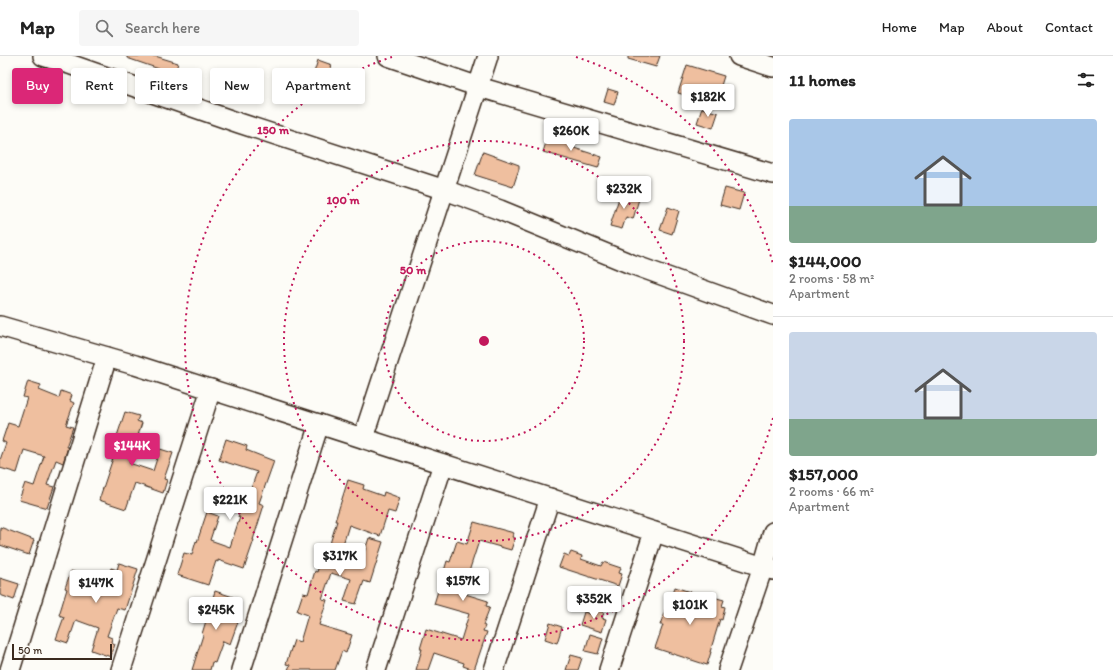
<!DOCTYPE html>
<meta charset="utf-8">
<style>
:root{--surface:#fff;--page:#f6f6f6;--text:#222;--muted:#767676;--line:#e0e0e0;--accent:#db2777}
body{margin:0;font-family:Itim,sans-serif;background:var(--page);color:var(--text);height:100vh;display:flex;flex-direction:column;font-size:15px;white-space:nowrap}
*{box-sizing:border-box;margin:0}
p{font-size:13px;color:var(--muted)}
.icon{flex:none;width:22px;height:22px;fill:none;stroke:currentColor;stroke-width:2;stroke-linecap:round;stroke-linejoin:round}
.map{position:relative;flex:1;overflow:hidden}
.side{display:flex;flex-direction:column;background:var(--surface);width:340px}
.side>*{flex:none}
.banner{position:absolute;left:12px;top:12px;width:380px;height:36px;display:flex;gap:8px}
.scale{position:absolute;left:12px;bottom:10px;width:100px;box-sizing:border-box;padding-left:4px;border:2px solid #3b2a1e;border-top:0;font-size:11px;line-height:14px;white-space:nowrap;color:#3b2a1e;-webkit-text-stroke:3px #fdfcf7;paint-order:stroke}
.price{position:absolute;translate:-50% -34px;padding:0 9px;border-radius:4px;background:#fff;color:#222;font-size:13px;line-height:26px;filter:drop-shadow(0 1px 2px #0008)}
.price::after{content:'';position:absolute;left:50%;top:24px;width:12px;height:9px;margin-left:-6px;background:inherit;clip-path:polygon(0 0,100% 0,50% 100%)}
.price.selected{background:var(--accent);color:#fff}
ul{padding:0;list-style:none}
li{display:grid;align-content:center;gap:8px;height:212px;padding:0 16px}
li+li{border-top:1px solid var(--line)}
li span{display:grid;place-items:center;height:124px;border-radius:4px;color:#555}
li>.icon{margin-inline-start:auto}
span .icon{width:72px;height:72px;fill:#fffc;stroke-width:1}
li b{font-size:17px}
h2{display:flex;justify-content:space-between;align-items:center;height:48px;padding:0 16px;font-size:17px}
.tag{padding:0 14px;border-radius:4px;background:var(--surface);box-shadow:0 2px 6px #0003;font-size:14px;line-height:36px}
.tag.selected{background:var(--accent);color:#fff}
header{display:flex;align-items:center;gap:24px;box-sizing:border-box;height:56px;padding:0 20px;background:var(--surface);border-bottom:1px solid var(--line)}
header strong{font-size:19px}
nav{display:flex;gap:22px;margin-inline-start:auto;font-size:14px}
.search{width:280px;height:36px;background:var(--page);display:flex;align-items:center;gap:10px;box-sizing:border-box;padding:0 14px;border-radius:4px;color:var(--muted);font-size:15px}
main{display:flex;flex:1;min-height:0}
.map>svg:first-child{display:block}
.building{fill:#efbf9f;stroke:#3b2a1e}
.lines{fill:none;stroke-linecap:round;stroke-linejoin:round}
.minor-casing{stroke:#3b2a1e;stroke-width:22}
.minor{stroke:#fdfcf7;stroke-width:19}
.ring{fill:none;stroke:#c2185b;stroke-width:2;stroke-dasharray:2 4}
.centre{fill:#c2185b;stroke:#fdfcf7;stroke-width:2}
.ring-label{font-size:12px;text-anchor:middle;font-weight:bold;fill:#c2185b;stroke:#fdfcf7;stroke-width:3.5;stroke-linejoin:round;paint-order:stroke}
</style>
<header>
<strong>Map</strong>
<div class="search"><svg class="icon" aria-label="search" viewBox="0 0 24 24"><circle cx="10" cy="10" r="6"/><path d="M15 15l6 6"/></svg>Search here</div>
<nav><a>Home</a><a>Map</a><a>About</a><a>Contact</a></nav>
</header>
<main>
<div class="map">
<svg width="773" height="614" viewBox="0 0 773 614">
<rect width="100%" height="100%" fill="#fdfcf7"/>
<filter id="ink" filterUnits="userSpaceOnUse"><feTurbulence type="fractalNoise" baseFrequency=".025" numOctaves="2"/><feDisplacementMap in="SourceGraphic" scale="8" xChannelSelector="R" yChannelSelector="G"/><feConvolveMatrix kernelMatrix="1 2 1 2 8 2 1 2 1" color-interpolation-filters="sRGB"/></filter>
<g filter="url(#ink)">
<g class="building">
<polygon points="127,0 155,0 178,7 174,20 161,16 162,14 127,2"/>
<polygon points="628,0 660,0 656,11 628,3"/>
<polygon points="318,4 332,9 324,33 310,29"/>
<polygon points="687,9 724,20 719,36 703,31 699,43 678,37"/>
<polygon points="239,20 251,24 245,41 233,38"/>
<polygon points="608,33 618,36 614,49 604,46"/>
<polygon points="702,52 718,57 713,72 697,67"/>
<polygon points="548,80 575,88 574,92 602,101 598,112 543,96"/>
<polygon points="483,96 519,109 519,113 513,131 475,119"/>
<polygon points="725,132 744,137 739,154 720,149"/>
<polygon points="621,136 634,140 634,141 639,143 633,163 626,161 622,173 610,170"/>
<polygon points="668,151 679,155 672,178 660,174"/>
<polygon points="28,325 41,329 39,334 59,342 61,335 72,339 70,345 74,347 66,369 73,371 66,391 68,391 63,407 56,404 47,429 54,431 47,452 19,444 25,427 34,430 44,400 24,394 17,417 0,412 0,404 6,387 2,385 8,367 18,370 27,342 23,341"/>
<polygon points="125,356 139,360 137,365 142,367 129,407 153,415 160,393 173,397 164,423 167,424 163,437 135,427 126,453 99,444 115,396 112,395"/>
<polygon points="226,383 247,390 246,394 251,396 274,405 259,447 264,449 253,484 254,484 244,513 218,504 218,506 216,505 208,529 177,519 184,497 192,499 196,485 197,486 207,456 218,460 210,484 230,491 240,461 238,461 244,442 247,443 257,416 219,404"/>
<polygon points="348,424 364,429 363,433 383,440 384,436 400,442 395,457 388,455 380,480 349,469 340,498 342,499 341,500 361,506 369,482 383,486 370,527 364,525 356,548 344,545 351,523 331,517 322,543 327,544 319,569 352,579 346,597 342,595 335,614 288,614 290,609 286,608 294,584 300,586 308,559 297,555 303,537 308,538 315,515 317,516 324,493 328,494 337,465 335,465"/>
<polygon points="474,466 514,477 512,481 515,482 511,494 479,485 462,537 488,545 486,550 490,551 483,569 485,570 483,575 487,576 474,614 463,610 464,607 434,597 428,614 416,614 422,593 420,593 426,573 461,584 469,558 434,548 447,505 450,506 457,485 467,488"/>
<polygon points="0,471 34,484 29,499 0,489"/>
<polygon points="571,496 582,500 581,503 601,510 603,506 621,512 619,517 622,518 618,530 559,511 564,498 569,500"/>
<polygon points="119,507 138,513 125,554 117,552 107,580 112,582 111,586 115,588 111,601 91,594 98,572 76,564 68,587 56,583 64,561 59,559 67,533 65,532 71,515 106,527 111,512 117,514"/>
<polygon points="0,522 19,528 14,544 0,539"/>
<polygon points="675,531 705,541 706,539 724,544 722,550 725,551 722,564 720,563 710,596 711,596 707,609 655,592 663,569 660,569 666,551 669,552"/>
<polygon points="215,535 233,541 232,546 236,548 231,563 238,566 230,588 223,585 215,607 212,606 210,614 192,614 203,579 202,578"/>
<polygon points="592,552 604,556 602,562 606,563 602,576 580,569 584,556 590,558"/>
<polygon points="550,567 562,571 557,587 545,583"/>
<polygon points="590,578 603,582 598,598 585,595"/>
<polygon points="571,599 582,602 578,614 566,614"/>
</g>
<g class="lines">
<g class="minor-casing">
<g id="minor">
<polyline points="43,0 72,9 239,67 445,134 500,154 631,208 773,259"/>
<polyline points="388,0 479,31 773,118"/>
<polyline points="739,0 773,11"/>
<polyline points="0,270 135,309 773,514"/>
<polyline points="363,382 488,0"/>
<polyline points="10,614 107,301"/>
<polyline points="121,614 211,333"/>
<polyline points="241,614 319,368"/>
<polyline points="376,614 443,408"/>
<polyline points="494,614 550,442"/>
<polyline points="609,614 654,476"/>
<polyline points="728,614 763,511 773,476"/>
</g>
</g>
<use href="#minor" class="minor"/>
</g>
</g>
<g class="ring">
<circle cx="484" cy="285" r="100"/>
<circle cx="484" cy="285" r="200"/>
<path d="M773 362A299 299 0 1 1 392 1M576 1A299 299 0 0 1 773 208"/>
</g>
<circle cx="484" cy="285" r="6" class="centre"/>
<g class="ring-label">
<text x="273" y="78">150 m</text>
<text x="343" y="148">100 m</text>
<text x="413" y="218">50 m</text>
</g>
</svg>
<div class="scale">50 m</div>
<b class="price" style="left:708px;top:62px">$182K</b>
<b class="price" style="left:571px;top:96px">$260K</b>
<b class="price" style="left:624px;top:154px">$232K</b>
<b class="price selected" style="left:132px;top:411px">$144K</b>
<b class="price" style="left:230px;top:465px">$221K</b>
<b class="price" style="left:340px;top:521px">$317K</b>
<b class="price" style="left:463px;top:546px">$157K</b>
<b class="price" style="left:96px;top:548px">$147K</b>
<b class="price" style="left:594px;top:564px">$352K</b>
<b class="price" style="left:690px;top:570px">$101K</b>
<b class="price" style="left:216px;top:575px">$245K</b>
<div class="banner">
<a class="tag selected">Buy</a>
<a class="tag">Rent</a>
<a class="tag">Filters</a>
<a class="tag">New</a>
<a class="tag">Apartment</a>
</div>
</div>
<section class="side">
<h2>11 homes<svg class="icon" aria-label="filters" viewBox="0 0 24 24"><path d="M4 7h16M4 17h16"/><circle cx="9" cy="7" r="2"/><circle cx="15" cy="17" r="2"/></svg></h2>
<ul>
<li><span style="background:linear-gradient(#a9c7e8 70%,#7fa58c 0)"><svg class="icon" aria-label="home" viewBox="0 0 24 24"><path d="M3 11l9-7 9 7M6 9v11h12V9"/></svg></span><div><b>$144,000</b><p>2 rooms · 58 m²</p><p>Apartment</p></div></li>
<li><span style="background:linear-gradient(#c9d6e8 70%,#7fa58c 0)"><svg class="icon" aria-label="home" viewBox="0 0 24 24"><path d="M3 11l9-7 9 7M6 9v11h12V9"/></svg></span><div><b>$157,000</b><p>2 rooms · 66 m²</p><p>Apartment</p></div></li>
</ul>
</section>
</main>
